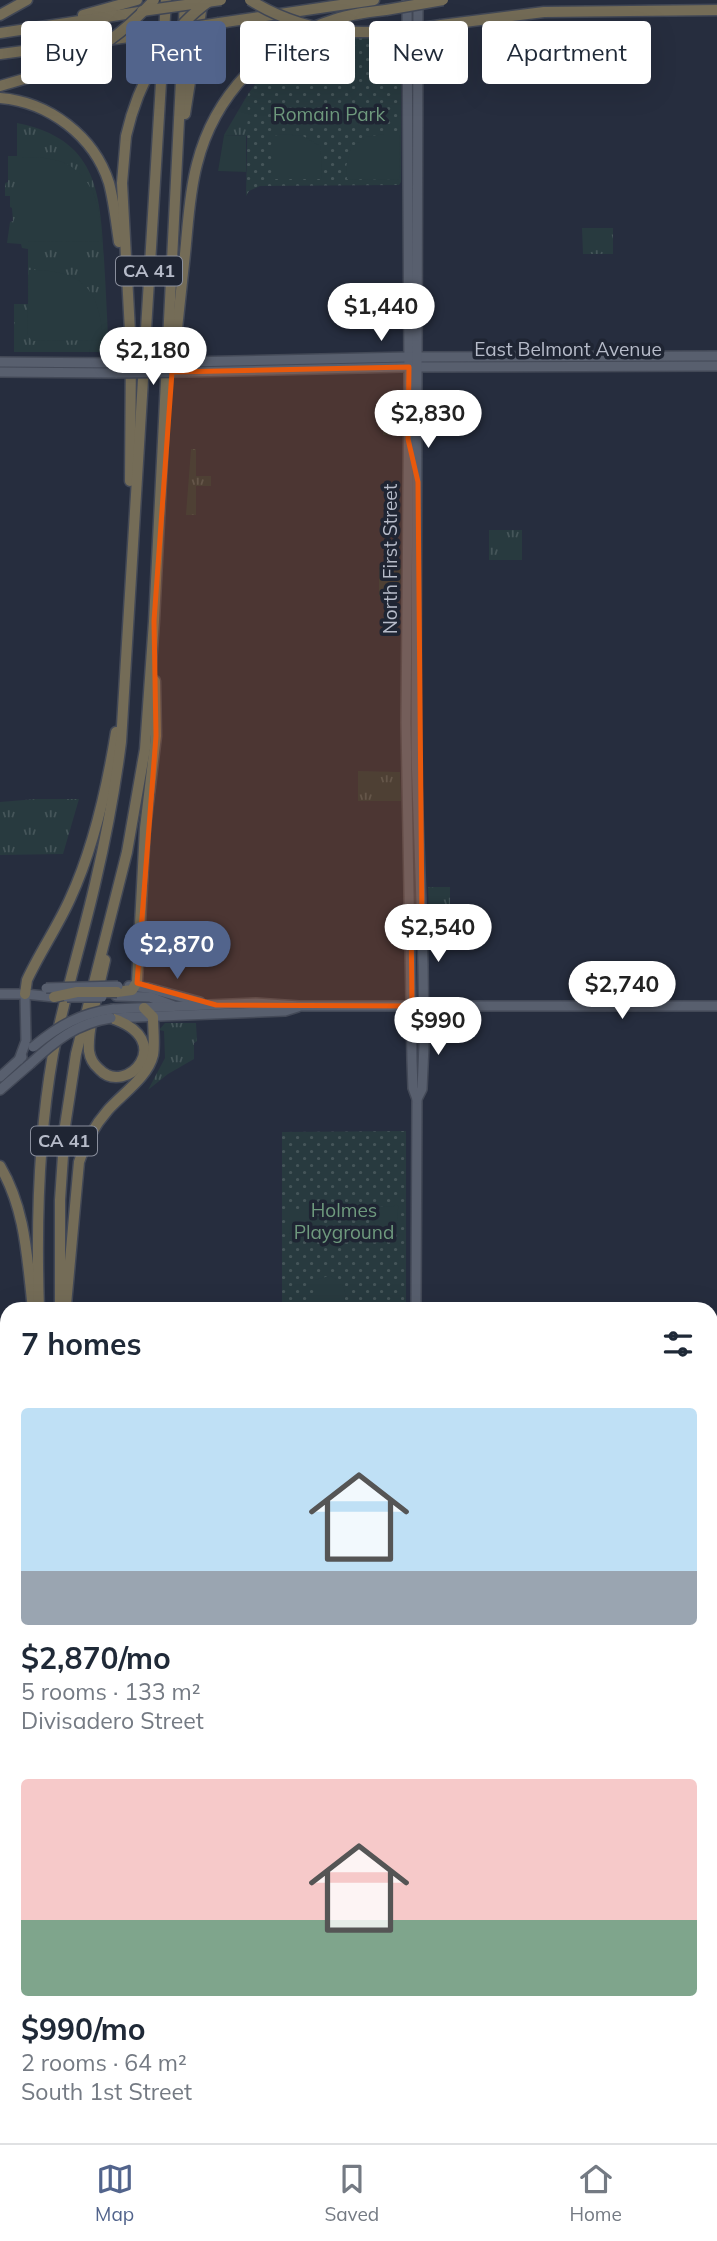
<!DOCTYPE html>
<meta charset="utf-8">
<style>
:root{--surface:#fff;--page:#f2f2f3;--text:#1f2937;--muted:#747a83;--line:#e0e1e3;--accent:#52648c}
body{margin:0;font-family:Mulish,sans-serif;background:var(--page);color:var(--text);height:100vh;display:flex;flex-direction:column;font-size:26px;white-space:nowrap}
*{box-sizing:border-box;margin:0}
p{font-size:23px;color:var(--muted)}
.icon{flex:none;width:38px;height:38px;fill:none;stroke:currentColor;stroke-width:2;stroke-linecap:round;stroke-linejoin:round}
.map{position:relative;flex:1;overflow:hidden}
.details{position:absolute;left:0px;top:1302px;width:718px;height:842px;display:flex;flex-direction:column;background:var(--surface);border-radius:21px 21px 0 0;box-shadow:0 7px 28px #0002}
.details>*{flex:none}
.hud{position:absolute;left:21px;top:21px;width:676px;height:63px;display:flex;gap:14px}
.price{position:absolute;translate:-50% -60px;padding:0 16px;border-radius:24px;background:#fff;color:#222;font-size:23px;line-height:46px;filter:drop-shadow(0 2px 4px #0008)}
.price::after{content:'';position:absolute;left:50%;top:42px;width:21px;height:16px;margin-left:-10px;background:inherit;clip-path:polygon(0 0,100% 0,50% 100%)}
.price.on{background:var(--accent);color:#fff}
ul{padding:0;list-style:none}
li{display:grid;align-content:center;gap:14px;height:371px;padding:0 21px}
li span{display:grid;place-items:center;height:217px;border-radius:7px;color:#555}
li>.icon{margin-inline-start:auto}
span .icon{width:126px;height:126px;fill:#fffc;stroke-width:1}
li b{font-size:30px}
h2{display:flex;justify-content:space-between;align-items:center;height:84px;padding:0 21px;font-size:30px}
.pill{padding:0 24px;border-radius:7px;background:var(--surface);box-shadow:0 7px 28px #0002;font-size:24px;line-height:63px}
.pill.on{background:var(--accent);color:#fff}
.dock{display:flex;justify-content:space-around;align-items:center;height:98px;border-top:2px solid var(--line);background:var(--surface);font-size:19px;color:var(--muted)}
.dock a{display:grid;justify-items:center;gap:4px}
.dock .on{color:var(--accent)}
.map>svg:first-child{display:block}
.grass{fill:url(#grass-tufts)}
.park{fill:url(#park-dots)}
.garden{fill:#283a3f}
.lines{fill:none;stroke-linecap:round;stroke-linejoin:round}
.minor-casing{stroke:#525866;stroke-width:10}
.major-casing{stroke:#434957;stroke-width:12}
.highway-casing{stroke:#424856;stroke-width:13}
.minor{stroke:#3a404e;stroke-width:7}
.major{stroke:#585f6e;stroke-width:9}
.highway{stroke:#746c57;stroke-width:10}
.rail{stroke:#5c6375;stroke-width:2;stroke-dasharray:7 7;stroke-linecap:butt}
.major-bridge-casing{stroke:#434957;stroke-width:12;stroke-linecap:butt}
.highway-bridge-casing{stroke:#424856;stroke-width:13;stroke-linecap:butt}
.major-bridge{stroke:#585f6e;stroke-width:9}
.highway-bridge{stroke:#746c57;stroke-width:10}
.marked{fill:#e8590c;fill-opacity:0.2;stroke:#e8590c;stroke-width:5;stroke-linejoin:round}
.labels{text-anchor:middle;stroke-width:7;stroke-linejoin:round;paint-order:stroke}
.shield{fill:#1f2533;stroke:#898e9c;stroke-width:2}
.shield-label{font-size:18px;font-weight:bold;fill:#b6bbc9}
.park-label{font-size:19px;fill:#6e997d;stroke:#1f2533}
.street-label{font-size:19px;fill:#b6bbc9;stroke:#1f2533}
</style>
<div class="map">
<svg width="717" height="2143" viewBox="0 0 717 2143">
<defs>
<pattern id="grass-tufts" width="24" height="20" patternUnits="userSpaceOnUse" patternTransform="scale(1.75)"><rect width="24" height="20" fill="#283a3f"/><path d="M3 7l-1-3M5 7V3M7 7l1-3M15 17l-1-3M17 17v-4M19 17l1-3" fill="none" stroke="#455559"/></pattern>
<pattern id="park-dots" width="8" height="8" patternUnits="userSpaceOnUse" patternTransform="scale(1.75)"><rect width="8" height="8" fill="#283a3f"/><path d="M2 2h.1M6 6h.1" fill="none" stroke="#455559" stroke-width="1.8" stroke-linecap="round"/></pattern>
</defs>
<rect width="100%" height="100%" fill="#262d3e"/>
<g class="grass">
<polygon points="248,94 248,136 224,135"/>
<path d="M 17,123 C 97,139 100,191 104,259 C 106,290 107,321 109,352 L 14,352 L 14,304 L 28,304 L 28,249 L 22,248 L 21,244 L 7,243 L 10,222 L 13,221 L 12,208 L 10,207 L 10,196 L 5,196 L 5,183 L 8,182 L 8,156 L 17,156 Z"/>
<polygon points="582,228 613,228 613,254 583,254"/>
<rect x="383" y="405" width="18" height="30"/>
<polygon points="191,449 196,449 196,476 211,476 211,486 196,486 196,515 186,515"/>
<rect x="489" y="530" width="33" height="30"/>
<polygon points="379,565 401,565 400,595 379,596"/>
<polygon points="358,771 400,772 401,801 358,801"/>
<polygon points="36,799 79,799 63,854 0,855 0,802"/>
<polygon points="428,887 450,887 450,917 429,916"/>
<polygon points="165,1023 196,1023 197,1041 194,1043 194,1059 168,1074 148,1090 165,1058 164,1031 159,1030"/>
</g>
<g class="park">
<polygon points="401,34 401,182 399,185 260,186 249,191 246,196 248,94 261,76 302,47 339,35 371,37"/>
<polygon points="406,1131 406,1309 282,1309 282,1132"/>
</g>
<g class="garden">
<polygon points="282,134 303,136 320,146 322,165 321,179 274,179 274,136"/>
<polygon points="384,134 400,134 399,180 347,179 346,167 351,148 366,137"/>
<polygon points="224,135 246,136 246,172 218,171"/>
<path d="M 40,157 C 48,159 60,160 67,164 C 96,181 101,211 102,242 L 26,241 L 21,237 L 21,158 Z"/>
<path d="M 29,270 C 82,270 99,287 103,340 L 32,341 L 27,334 Z"/>
<polygon points="396,1204 399,1207 397,1211 398,1227 388,1231 379,1229 373,1221 372,1215 377,1206 393,1207"/>
<polygon points="289,1212 313,1212 314,1233 289,1234"/>
<path d="M 329,1276 C 345,1281 350,1295 340,1309 L 318,1309 L 315,1306 L 315,1280 Z"/>
</g>
<g class="lines">
<g class="minor-casing">
<g id="minor">
<polyline points="0,1330 7,1329"/>
<polyline points="710,1334 717,1334"/>
<polyline points="710,1350 717,1349"/>
<polyline points="0,1605 7,1613"/>
<polyline points="0,2048 7,2056"/>
<polyline points="77,2137 82,2143"/>
<polyline points="605,2137 609,2143"/>
</g>
</g>
<g class="major-casing">
<g id="major">
<polyline points="407,0 409,373 406,723 412,1061 413,1088 417,1099 416,1309"/>
<polyline points="0,362 117,363"/>
<polyline points="188,362 409,357 717,356"/>
<polyline points="0,372 117,373"/>
<polyline points="188,372 402,367 717,366"/>
<polyline points="129,986 148,988 200,1002"/>
<polyline points="0,994 25,994 54,997"/>
<polyline points="116,996 150,997 174,1006"/>
<polyline points="113,1009 256,1003 299,1006 717,1006"/>
<polyline points="111,1018 285,1011 298,1007"/>
<polyline points="19,1060 26,1041 25,994"/>
<polyline points="0,1077 22,1057"/>
<polyline points="0,1090 30,1064"/>
<polyline points="417,1099 422,1089 424,1045 423,964 416,755 418,0"/>
<polyline points="710,1648 717,1648"/>
<polyline points="710,1658 717,1658"/>
<polyline points="0,1705 7,1698"/>
<polyline points="0,1716 7,1710"/>
</g>
</g>
<g class="highway-casing">
<g id="highway">
<polyline points="0,15 27,0"/>
<polyline points="83,15 137,0"/>
<polyline points="219,23 374,0"/>
<polyline points="441,25 544,12 717,10"/>
<polyline points="0,33 139,12"/>
<polyline points="0,54 137,36"/>
<polyline points="0,86 58,69"/>
<path d="M 0,98 C 49,102 94,136 109,183 C 114,202 116,222 119,242"/>
<polyline points="185,114 202,5"/>
<polyline points="126,136 122,183 131,350 130,481"/>
<path d="M 173,366 C 177,329 181,292 185,254 C 188,225 189,194 197,164 C 214,96 266,41 333,20 C 350,14 368,12 386,10"/>
<path d="M 105,960 C 100,983 87,1029 89,1051 C 90,1058 93,1064 99,1069 C 126,1098 179,1040 111,1018"/>
<polyline points="117,992 132,990 137,982 145,828 156,736 155,681"/>
<path d="M 25,994 L 27,980 C 40,952 58,926 70,899 C 94,847 107,788 116,732"/>
<path d="M 0,1166 C 26,1210 27,1259 33,1309"/>
<path d="M 66,1305 L 79,1162 C 85,1142 94,1126 108,1110 C 122,1094 148,1077 153,1055 C 155,1043 153,1029 153,1017 L 144,1008"/>
<path d="M 39,1309 C 36,1223 38,1139 53,1054 C 64,997 82,941 95,884 C 106,837 115,790 121,742 L 166,0"/>
<polyline points="60,1309 60,1200 65,1126 76,1054 127,852 145,749 154,621 185,0"/>
<polyline points="0,1846 7,1832"/>
<polyline points="0,1894 7,1878"/>
<polyline points="0,1940 7,1926"/>
<polyline points="0,1959 7,1944"/>
</g>
</g>
<use href="#minor" class="minor"/>
<use href="#major" class="major"/>
<use href="#highway" class="highway"/>
<g class="rail">
<polyline points="0,1761 7,1769"/>
<polyline points="336,2137 341,2143"/>
<polyline points="89,2143 90,2137"/>
</g>
<g class="major-bridge-casing">
<g id="major-bridge">
<polyline points="117,363 188,362"/>
<polyline points="117,373 188,372"/>
<polyline points="46,988 118,986"/>
<polyline points="67,997 102,997"/>
<path d="M 33,1047 C 58,1026 81,1013 113,1009"/>
<path d="M 30,1064 C 55,1041 77,1023 111,1018"/>
</g>
</g>
<g class="highway-bridge-casing">
<g id="highway-bridge">
<path d="M 250,0 C 313,39 371,36 441,25"/>
<polyline points="386,10 443,0"/>
<polyline points="142,11 221,0"/>
<polyline points="137,36 219,23"/>
<path d="M 58,69 C 95,54 127,30 154,0"/>
<path d="M 126,136 C 138,83 166,31 211,0"/>
<polyline points="54,997 77,992 117,992"/>
</g>
</g>
<use href="#major-bridge" class="major-bridge"/>
<use href="#highway-bridge" class="highway-bridge"/>
</g>
<path class="marked" d="M 409,367 L 408,439 L 418,482 L 422,923 L 411,916 L 412,1006 L 216,1005 L 137,983 L 156,736 L 154,621 L 172,372 Z"/>
<g class="labels">
<g class="shield">
<rect x="116" y="256.5" width="66" height="29" rx="5"/>
<rect x="31" y="1126.5" width="66" height="29" rx="5"/>
</g>
<g class="shield-label">
<text x="149" y="277">CA 41</text>
<text x="64" y="1147">CA 41</text>
</g>
<g class="park-label">
<text x="329" y="121">Romain Park</text>
<text x="344" y="1217">Holmes<tspan x="344" dy="22">Playground</tspan></text>
</g>
<g class="street-label">
<text x="568" y="356">East Belmont Avenue</text>
<text transform="translate(390 559) rotate(-90)" y="7">North First Street</text>
</g>
</g>
</svg>
<b class="price" style="left:381px;top:343px">$1,440</b>
<b class="price" style="left:153px;top:387px">$2,180</b>
<b class="price" style="left:428px;top:450px">$2,830</b>
<b class="price" style="left:438px;top:964px">$2,540</b>
<b class="price on" style="left:177px;top:981px">$2,870</b>
<b class="price" style="left:622px;top:1021px">$2,740</b>
<b class="price" style="left:438px;top:1057px">$990</b>
<div class="hud">
<a class="pill">Buy</a>
<a class="pill on">Rent</a>
<a class="pill">Filters</a>
<a class="pill">New</a>
<a class="pill">Apartment</a>
</div>
<section class="details">
<h2>7 homes<svg class="icon" aria-label="filters" viewBox="0 0 24 24"><path d="M4 7h16M4 17h16"/><circle cx="9" cy="7" r="2"/><circle cx="15" cy="17" r="2"/></svg></h2>
<ul>
<li><span style="background:linear-gradient(#bfe0f5 75%,#9aa5b1 0)"><svg class="icon" aria-label="home" viewBox="0 0 24 24"><path d="M3 11l9-7 9 7M6 9v11h12V9"/></svg></span><div><b>$2,870/mo</b><p>5 rooms · 133 m²</p><p>Divisadero Street</p></div></li>
<li><span style="background:linear-gradient(#f6c9c9 65%,#7fa58c 0)"><svg class="icon" aria-label="home" viewBox="0 0 24 24"><path d="M3 11l9-7 9 7M6 9v11h12V9"/></svg></span><div><b>$990/mo</b><p>2 rooms · 64 m²</p><p>South 1st Street</p></div></li>
</ul>
</section>
</div>
<nav class="dock">
<a class="on"><svg class="icon" aria-label="map" viewBox="0 0 24 24"><path d="M3 6l6-2 6 2 6-2v14l-6 2-6-2-6 2zM9 4v14M15 6v14"/></svg>Map</a>
<a><svg class="icon" aria-label="saved" viewBox="0 0 24 24"><path d="M7 4h10v16l-5-4-5 4z"/></svg>Saved</a>
<a><svg class="icon" aria-label="home" viewBox="0 0 24 24"><path d="M3 11l9-7 9 7M6 9v11h12V9"/></svg>Home</a>
</nav>
